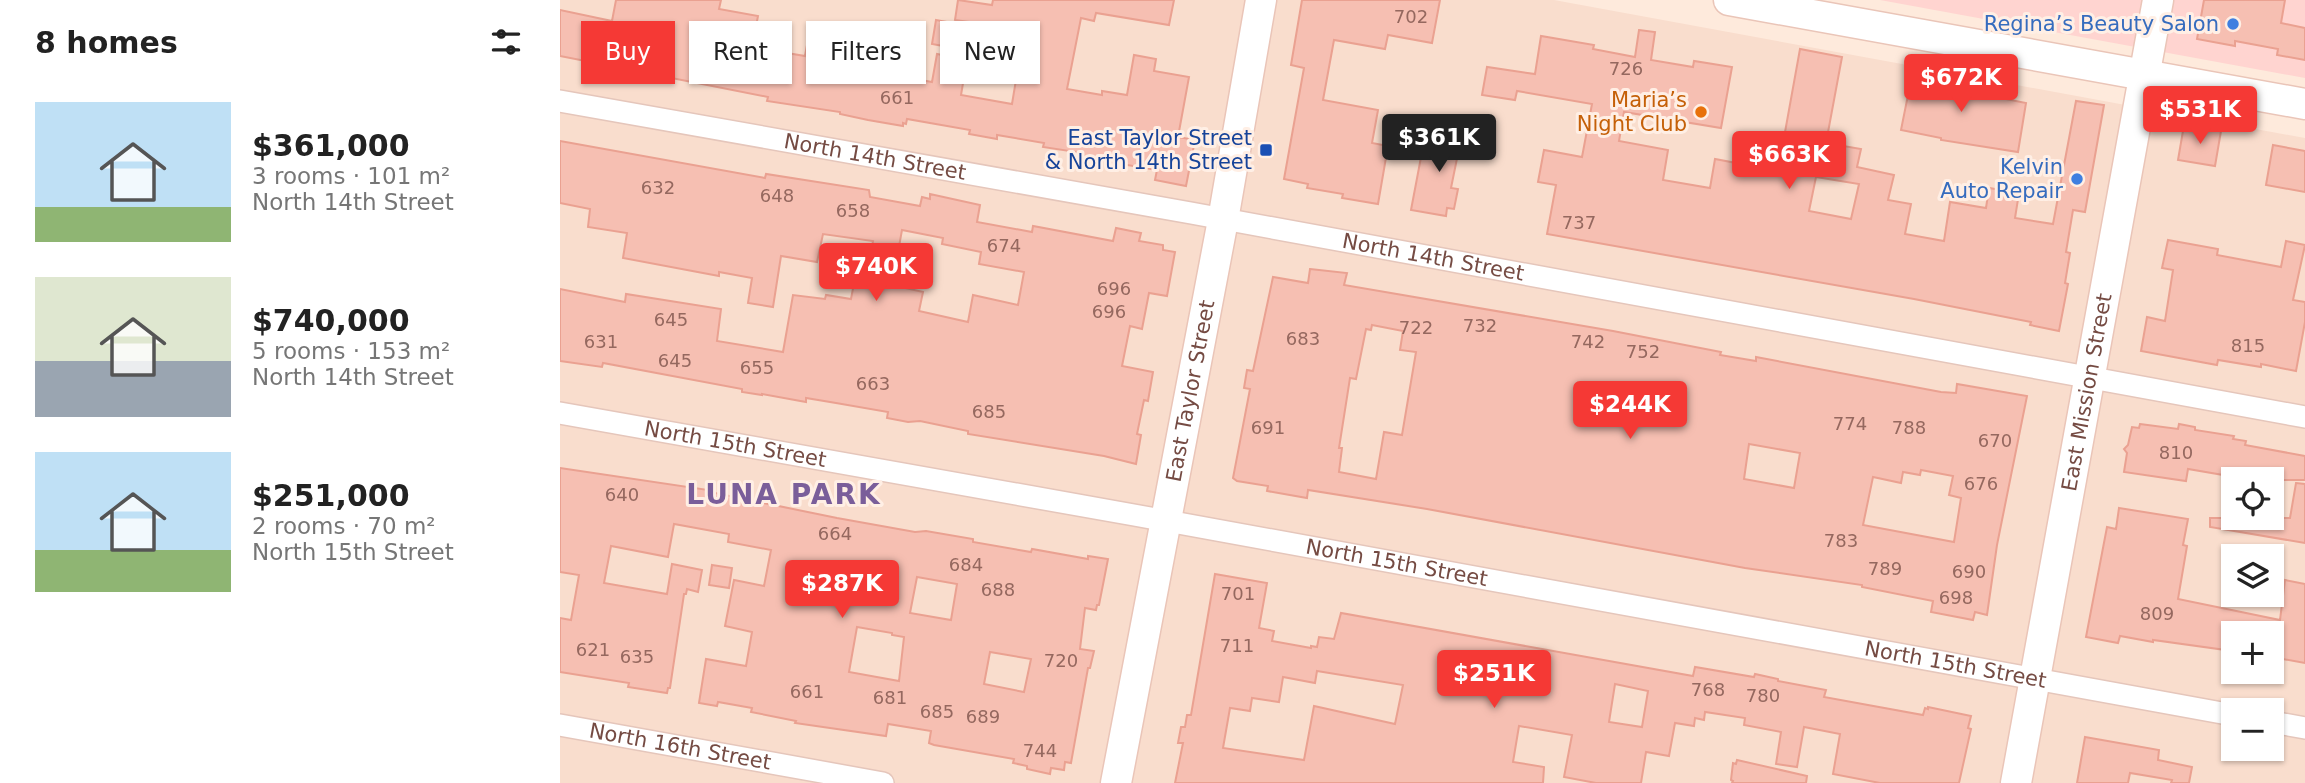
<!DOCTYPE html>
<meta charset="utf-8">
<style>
:root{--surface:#fff;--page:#f6f6f6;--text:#222;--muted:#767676;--accent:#f53935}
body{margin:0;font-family:"DejaVu Sans",sans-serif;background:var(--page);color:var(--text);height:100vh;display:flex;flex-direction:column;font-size:26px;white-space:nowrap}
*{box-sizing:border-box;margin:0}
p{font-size:23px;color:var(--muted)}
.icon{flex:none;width:38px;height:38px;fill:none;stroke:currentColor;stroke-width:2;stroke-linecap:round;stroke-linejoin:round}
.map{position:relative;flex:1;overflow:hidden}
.panel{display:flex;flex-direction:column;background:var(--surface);width:560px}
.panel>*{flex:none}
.top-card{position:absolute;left:21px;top:21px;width:665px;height:63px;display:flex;gap:14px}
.controls{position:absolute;left:1661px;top:467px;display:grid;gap:14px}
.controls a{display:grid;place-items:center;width:63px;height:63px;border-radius:0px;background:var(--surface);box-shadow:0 2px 5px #0004;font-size:35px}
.price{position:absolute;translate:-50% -60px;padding:0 16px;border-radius:7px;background:var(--accent);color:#fff;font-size:23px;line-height:46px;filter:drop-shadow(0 2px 4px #0008)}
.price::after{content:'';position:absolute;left:50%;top:42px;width:21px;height:16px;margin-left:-10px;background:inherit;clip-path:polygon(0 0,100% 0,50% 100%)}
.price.on{background:#222;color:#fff}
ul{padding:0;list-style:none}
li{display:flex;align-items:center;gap:21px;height:175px;padding:0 35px}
li span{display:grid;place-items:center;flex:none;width:196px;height:140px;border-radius:0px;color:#555}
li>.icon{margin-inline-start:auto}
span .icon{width:84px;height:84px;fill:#fffc;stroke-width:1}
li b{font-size:30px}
h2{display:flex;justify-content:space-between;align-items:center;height:84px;padding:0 35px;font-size:30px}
.pill{padding:0 24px;border-radius:0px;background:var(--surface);box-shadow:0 2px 5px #0004;font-size:24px;line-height:63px}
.pill.on{background:var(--accent);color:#fff}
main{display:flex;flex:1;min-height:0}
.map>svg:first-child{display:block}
.residential{fill:#f9ddcd;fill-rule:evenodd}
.commercial{fill:#ffd4d0}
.building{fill:#f6bfb2;stroke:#eaa191;stroke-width:2;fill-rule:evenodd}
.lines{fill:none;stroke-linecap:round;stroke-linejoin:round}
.street-casing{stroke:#e5c6bb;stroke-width:24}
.secondary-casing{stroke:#eac5b8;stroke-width:33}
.street{stroke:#fff;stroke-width:21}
.secondary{stroke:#fff;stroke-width:30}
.shop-dot{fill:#3f7fe0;stroke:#ffefe5;stroke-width:2.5}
.food-dot{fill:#e8710a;stroke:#ffefe5;stroke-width:2.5}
.transit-dot{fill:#1a4fb4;stroke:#ffefe5;stroke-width:2.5}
.labels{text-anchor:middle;stroke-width:6;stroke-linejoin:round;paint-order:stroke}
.number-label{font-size:18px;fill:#95685f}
.shop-label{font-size:21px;fill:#366cbe;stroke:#ffefe5;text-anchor:end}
.food-label{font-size:21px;fill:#c56008;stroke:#ffefe5;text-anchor:end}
.transit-label{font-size:21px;fill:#164399;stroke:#ffefe5;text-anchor:end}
.street-label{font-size:21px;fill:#754b43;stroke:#ffefe5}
.district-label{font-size:28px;font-weight:bold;letter-spacing:2px;fill:#7a5e9a;stroke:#ffefe5}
</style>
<main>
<section class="panel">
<h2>8 homes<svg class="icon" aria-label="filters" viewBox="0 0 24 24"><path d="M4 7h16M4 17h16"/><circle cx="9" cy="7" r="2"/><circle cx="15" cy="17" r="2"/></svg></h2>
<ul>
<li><span style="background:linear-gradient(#bfe0f5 75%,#8fb573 0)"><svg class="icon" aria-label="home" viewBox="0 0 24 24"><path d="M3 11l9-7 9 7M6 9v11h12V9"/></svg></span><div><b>$361,000</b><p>3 rooms · 101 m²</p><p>North 14th Street</p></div></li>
<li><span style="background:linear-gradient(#dfe7d0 60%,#9aa5b1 0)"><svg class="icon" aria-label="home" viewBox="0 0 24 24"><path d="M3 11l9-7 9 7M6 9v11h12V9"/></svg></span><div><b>$740,000</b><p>5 rooms · 153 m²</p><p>North 14th Street</p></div></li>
<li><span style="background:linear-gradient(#bfe0f5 70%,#8fb573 0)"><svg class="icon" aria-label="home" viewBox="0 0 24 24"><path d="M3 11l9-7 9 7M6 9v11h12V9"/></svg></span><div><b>$251,000</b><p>2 rooms · 70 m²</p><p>North 15th Street</p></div></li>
</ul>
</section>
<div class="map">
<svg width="1745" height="783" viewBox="0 0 1745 783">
<rect width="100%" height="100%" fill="#feeadc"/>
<path class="residential" d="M 0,0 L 994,0 L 1745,138 L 1745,783 L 0,783 ZM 1673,480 L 1712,480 L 1712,518 L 1673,518 ZM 1673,556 L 1712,556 L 1712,595 L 1673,595 ZM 1673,634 L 1712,634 L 1712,672 L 1673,672 ZM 1673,710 L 1712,710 L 1712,749 L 1673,749 Z"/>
<polygon class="commercial" points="1320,0 1745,0 1745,78"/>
<g class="building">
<polygon points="56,0 161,0 159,9 198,16 192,47 245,56 251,23 271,27 268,45 322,55 318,72 372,82 377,54 407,60 401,95 452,104 459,62 452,61 458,29 395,20 398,0 432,5 433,0 614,0 609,25 536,13 534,21 521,18 507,89 542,95 542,91 567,95 574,55 596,59 594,71 629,77 618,137 635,140 626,186 595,180 597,170 538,160 523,157 523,153 483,147 484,143 437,135 437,139 409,134 410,130 347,119 346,124 343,123 343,126 308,120 280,114 280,112 207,101 208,97 0,56 0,10 52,21"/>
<polygon points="742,0 880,0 872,43 828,35 825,49 774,40 763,100 818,110 812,143 828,146 818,204 782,198 783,194 747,188 748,184 724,179 744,68 731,65"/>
<polygon points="1644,0 1725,0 1721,23 1745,28 1745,60 1717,55 1718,49 1675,41 1675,46 1637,39"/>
<polygon points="376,20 398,24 394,48 372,44"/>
<path d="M 1079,30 L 1095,32 L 1091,60 L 1133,67 L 1134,61 L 1172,67 L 1161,128 L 1064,112 L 1059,141 L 1108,150 L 1103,180 L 1150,188 L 1155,159 L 1218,171 L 1240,49 L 1282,57 L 1266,143 L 1301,149 L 1297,167 L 1334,175 L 1328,200 L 1351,204 L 1345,234 L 1384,241 L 1390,202 L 1426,208 L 1429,188 L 1459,193 L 1455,218 L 1493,224 L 1516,101 L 1544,105 L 1525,212 L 1513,210 L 1506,252 L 1510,253 L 1505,283 L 1508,284 L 1499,331 L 1470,325 L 1471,322 L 1354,299 L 987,234 L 996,185 L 978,182 L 984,150 L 1022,157 L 1032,104 L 957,91 L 955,100 L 922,95 L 927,67 L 975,74 L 981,36 L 1034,45 L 1033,49 L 1075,57 ZM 1256,177 L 1299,184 L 1291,219 L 1249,211 Z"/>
<polygon points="1355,67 1383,73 1380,86 1466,103 1458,152 1381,140 1381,138 1341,130 1353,70 1355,70"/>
<polygon points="884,121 904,124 891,188 898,189 894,209 887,208 886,216 851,210 862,152 878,155"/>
<polygon points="1624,125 1661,131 1655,166 1618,160"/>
<path d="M 0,141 L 205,178 L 206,174 L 309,190 L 310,197 L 360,206 L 362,197 L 370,199 L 370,194 L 420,205 L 417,222 L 472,232 L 473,226 L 553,241 L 556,228 L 581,233 L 579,241 L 603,245 L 603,250 L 615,252 L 607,296 L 589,293 L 582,329 L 570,326 L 562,366 L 593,372 L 588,401 L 584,400 L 577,434 L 581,435 L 576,464 L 544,456 L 408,434 L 408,431 L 360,421 L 348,422 L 327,418 L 328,412 L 276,403 L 246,398 L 246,402 L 202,394 L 202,395 L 182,392 L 182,389 L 43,363 L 42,367 L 0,361 L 0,289 L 65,302 L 66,294 L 161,309 L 157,341 L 223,352 L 233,295 L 265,299 L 266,295 L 291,299 L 295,278 L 306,280 L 313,241 L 263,234 L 257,262 L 221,256 L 213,307 L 188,303 L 192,278 L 159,272 L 159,276 L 63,258 L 67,233 L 28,227 L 30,209 L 0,203 ZM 342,230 L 383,238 L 382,244 L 421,252 L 419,264 L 464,272 L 458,305 L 413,295 L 408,322 L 359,311 L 363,292 L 332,285 Z"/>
<polygon points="1713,145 1745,151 1745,192 1706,185"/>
<polygon points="1608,240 1658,249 1657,255 1721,267 1726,241 1745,245 1733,300 1745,302 1745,322 1736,371 1701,364 1701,367 1658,360 1657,365 1581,351 1587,317 1605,321 1613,270 1602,268"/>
<path d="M 750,269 L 787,273 L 784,285 L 1053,331 L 1161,352 L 1160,355 L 1196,361 L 1196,357 L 1381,392 L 1396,393 L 1397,384 L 1467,396 L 1437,545 L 1427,615 L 1415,612 L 1413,620 L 1371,612 L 1373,601 L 1302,587 L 1302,585 L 1185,568 L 867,509 L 748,490 L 747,498 L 707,491 L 708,486 L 677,481 L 673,478 L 690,389 L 684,388 L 687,370 L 693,371 L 713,277 L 748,283 ZM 812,325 L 843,331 L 840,350 L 856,352 L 842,435 L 824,432 L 816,479 L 779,472 L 782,448 L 779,448 L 790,378 L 796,379 L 806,329 L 811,330 ZM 1189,444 L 1240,453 L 1234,488 L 1184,479 ZM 1361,470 L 1393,476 L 1389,495 L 1401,498 L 1394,542 L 1303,525 L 1313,477 L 1341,483 L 1343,472 L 1360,475 Z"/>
<polygon points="1580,424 1618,429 1619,424 1635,427 1635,430 1674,436 1673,439 1686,441 1685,445 1745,456 1745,480 1692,480 1628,469 1626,481 1564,472 1567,453 1564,449 1568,445 1572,427 1579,428"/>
<path d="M 0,468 L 155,491 L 155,493 L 277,518 L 355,532 L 366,531 L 413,539 L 413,542 L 471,552 L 472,549 L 528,559 L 528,556 L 548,559 L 539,605 L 537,605 L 536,610 L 525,608 L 520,649 L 534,651 L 530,668 L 528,668 L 511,763 L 505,762 L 504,770 L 491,768 L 490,774 L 467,769 L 467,766 L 453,763 L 454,759 L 374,745 L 369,743 L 371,731 L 328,724 L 326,736 L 235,723 L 236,721 L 191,712 L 192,708 L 158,702 L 157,706 L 139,703 L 146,659 L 186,666 L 192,632 L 165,626 L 174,580 L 204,586 L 211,550 L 168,542 L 169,534 L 114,524 L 108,557 L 51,546 L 44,583 L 107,594 L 112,564 L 142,570 L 138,592 L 127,589 L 126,594 L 124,594 L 110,688 L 108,688 L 107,693 L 68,687 L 69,683 L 0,672 L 0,618 L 11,620 L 19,575 L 0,572 ZM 357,577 L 397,584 L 391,620 L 350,613 ZM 297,627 L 332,633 L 332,635 L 344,637 L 339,681 L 289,672 ZM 430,652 L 471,659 L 464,692 L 424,684 Z"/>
<polygon points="1736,483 1745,484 1745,543 1650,527 1650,518 1730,518"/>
<polygon points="1559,508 1628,519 1623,545 1627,546 1618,599 1720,620 1725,580 1745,584 1745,663 1712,657 1712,634 1673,634 1673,651 1593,640 1593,642 1560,636 1558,643 1526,637 1547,527 1556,529"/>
<polygon points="152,565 172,568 169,588 149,585"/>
<path d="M 655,574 L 707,583 L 699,628 L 714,631 L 712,641 L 751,648 L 751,646 L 757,647 L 759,637 L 774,639 L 781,613 L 1133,676 L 1135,667 L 1194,677 L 1195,674 L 1218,679 L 1218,681 L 1266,690 L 1264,697 L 1363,715 L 1365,708 L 1368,709 L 1368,707 L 1411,716 L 1408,728 L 1411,729 L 1399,783 L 1320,783 L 1273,774 L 1280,734 L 1244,727 L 1237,767 L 1216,764 L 1221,732 L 1184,725 L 1185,718 L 1145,712 L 1144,720 L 1135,718 L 1134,726 L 1115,723 L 1109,756 L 1086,752 L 1081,783 L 1036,783 L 1004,777 L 1012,735 L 959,726 L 953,762 L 984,767 L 983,783 L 615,783 L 623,743 L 618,743 L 621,727 L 625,727 L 627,715 L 631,715 ZM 757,671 L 843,685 L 835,724 L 754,706 L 744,760 L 663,748 L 670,708 L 690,711 L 692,698 L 719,702 L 723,677 L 755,683 ZM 1055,684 L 1088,691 L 1082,727 L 1049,722 Z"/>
<polygon points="1525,737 1599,750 1598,760 1632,767 1629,783 1611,783 1612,780 1570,773 1568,783 1517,783"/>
<polygon points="1177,760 1247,776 1246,783 1172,783 1173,781 1171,780 1173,763 1176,764"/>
</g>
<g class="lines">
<g class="street-casing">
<g id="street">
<path id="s1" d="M 0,101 L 631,213 L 1745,417"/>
<path id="s2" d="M 0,413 L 574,515 L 1673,715"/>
<polyline points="1712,722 1745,728"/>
<path id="s3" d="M 0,725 L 323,783"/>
</g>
</g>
<g class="secondary-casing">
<g id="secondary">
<polyline points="1169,0 1745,104"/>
<path id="s4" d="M 556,783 L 663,220 L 701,0"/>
<path id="s5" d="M 1456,783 L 1598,0"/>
</g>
</g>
<use href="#street" class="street"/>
<use href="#secondary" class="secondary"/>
</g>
<g class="shop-dot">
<circle cx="1673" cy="24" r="7"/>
<circle cx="1517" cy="179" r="7"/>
</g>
<circle class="food-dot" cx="1141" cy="112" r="7"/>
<rect class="transit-dot" x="699" y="143" width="14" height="14" rx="3.5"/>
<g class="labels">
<g class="number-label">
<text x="851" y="23">702</text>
<text x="1066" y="75">726</text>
<text x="337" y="104">661</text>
<text x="98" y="194">632</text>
<text x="217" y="202">648</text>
<text x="293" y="217">658</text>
<text x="1019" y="229">737</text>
<text x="444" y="252">674</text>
<text x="554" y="295">696</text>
<text x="549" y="318">696</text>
<text x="111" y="326">645</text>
<text x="920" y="332">732</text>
<text x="856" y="334">722</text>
<text x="743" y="345">683</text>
<text x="41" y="348">631</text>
<text x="1028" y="348">742</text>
<text x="1688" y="352">815</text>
<text x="1083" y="358">752</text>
<text x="115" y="367">645</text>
<text x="197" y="374">655</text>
<text x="313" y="390">663</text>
<text x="429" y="418">685</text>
<text x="1290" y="430">774</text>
<text x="708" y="434">691</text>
<text x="1349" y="434">788</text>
<text x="1435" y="447">670</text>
<text x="1616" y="459">810</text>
<text x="1421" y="490">676</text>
<text x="62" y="501">640</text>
<text x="275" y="540">664</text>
<text x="1281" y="547">783</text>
<text x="406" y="571">684</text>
<text x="1325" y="575">789</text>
<text x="1409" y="578">690</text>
<text x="438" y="596">688</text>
<text x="678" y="600">701</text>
<text x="1396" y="604">698</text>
<text x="1597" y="620">809</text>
<text x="677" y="652">711</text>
<text x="33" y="656">621</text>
<text x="77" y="663">635</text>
<text x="501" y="667">720</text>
<text x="1148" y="696">768</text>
<text x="247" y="698">661</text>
<text x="1203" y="702">780</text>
<text x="330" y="704">681</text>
<text x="377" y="718">685</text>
<text x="423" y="723">689</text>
<text x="480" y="757">744</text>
</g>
<g class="shop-label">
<text x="1659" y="31">Regina’s Beauty Salon</text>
<text x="1503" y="174">Kelvin<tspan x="1503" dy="24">Auto Repair</tspan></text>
</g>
<g class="food-label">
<text x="1127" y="107">Maria’s<tspan x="1127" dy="24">Night Club</tspan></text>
</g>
<g class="transit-label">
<text x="692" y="145">East Taylor Street<tspan x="692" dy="24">&amp; North 14th Street</tspan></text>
</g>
<g class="street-label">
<text dy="7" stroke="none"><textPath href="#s1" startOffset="320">North 14th Street</textPath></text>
<text dy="7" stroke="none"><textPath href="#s1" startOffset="887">North 14th Street</textPath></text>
<text dy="7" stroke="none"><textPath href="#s4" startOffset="399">East Taylor Street</textPath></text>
<text dy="7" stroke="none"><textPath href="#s5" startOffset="397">East Mission Street</textPath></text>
<text dy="7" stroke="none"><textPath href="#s2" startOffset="178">North 15th Street</textPath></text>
<text dy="7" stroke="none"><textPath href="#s2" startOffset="850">North 15th Street</textPath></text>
<text dy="7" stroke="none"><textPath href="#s2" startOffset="1418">North 15th Street</textPath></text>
<text dy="7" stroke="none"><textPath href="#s3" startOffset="122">North 16th Street</textPath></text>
</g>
<g class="district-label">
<text x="224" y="504">LUNA PARK</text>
</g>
</g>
</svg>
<div class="controls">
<a><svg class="icon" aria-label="locate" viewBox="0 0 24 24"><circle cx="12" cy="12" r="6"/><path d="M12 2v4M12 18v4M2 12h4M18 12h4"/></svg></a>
<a><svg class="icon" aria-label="layers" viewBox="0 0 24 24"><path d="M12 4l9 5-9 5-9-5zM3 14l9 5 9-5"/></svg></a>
<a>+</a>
<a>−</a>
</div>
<b class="price" style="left:1401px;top:114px">$672K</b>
<b class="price" style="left:1640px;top:146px">$531K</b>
<b class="price on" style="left:879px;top:174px">$361K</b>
<b class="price" style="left:1229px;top:191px">$663K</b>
<b class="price" style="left:316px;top:303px">$740K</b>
<b class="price" style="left:1070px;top:441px">$244K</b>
<b class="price" style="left:282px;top:620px">$287K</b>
<b class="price" style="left:934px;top:710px">$251K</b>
<div class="top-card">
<a class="pill on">Buy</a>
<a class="pill">Rent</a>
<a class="pill">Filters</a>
<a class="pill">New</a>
</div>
</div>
</main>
